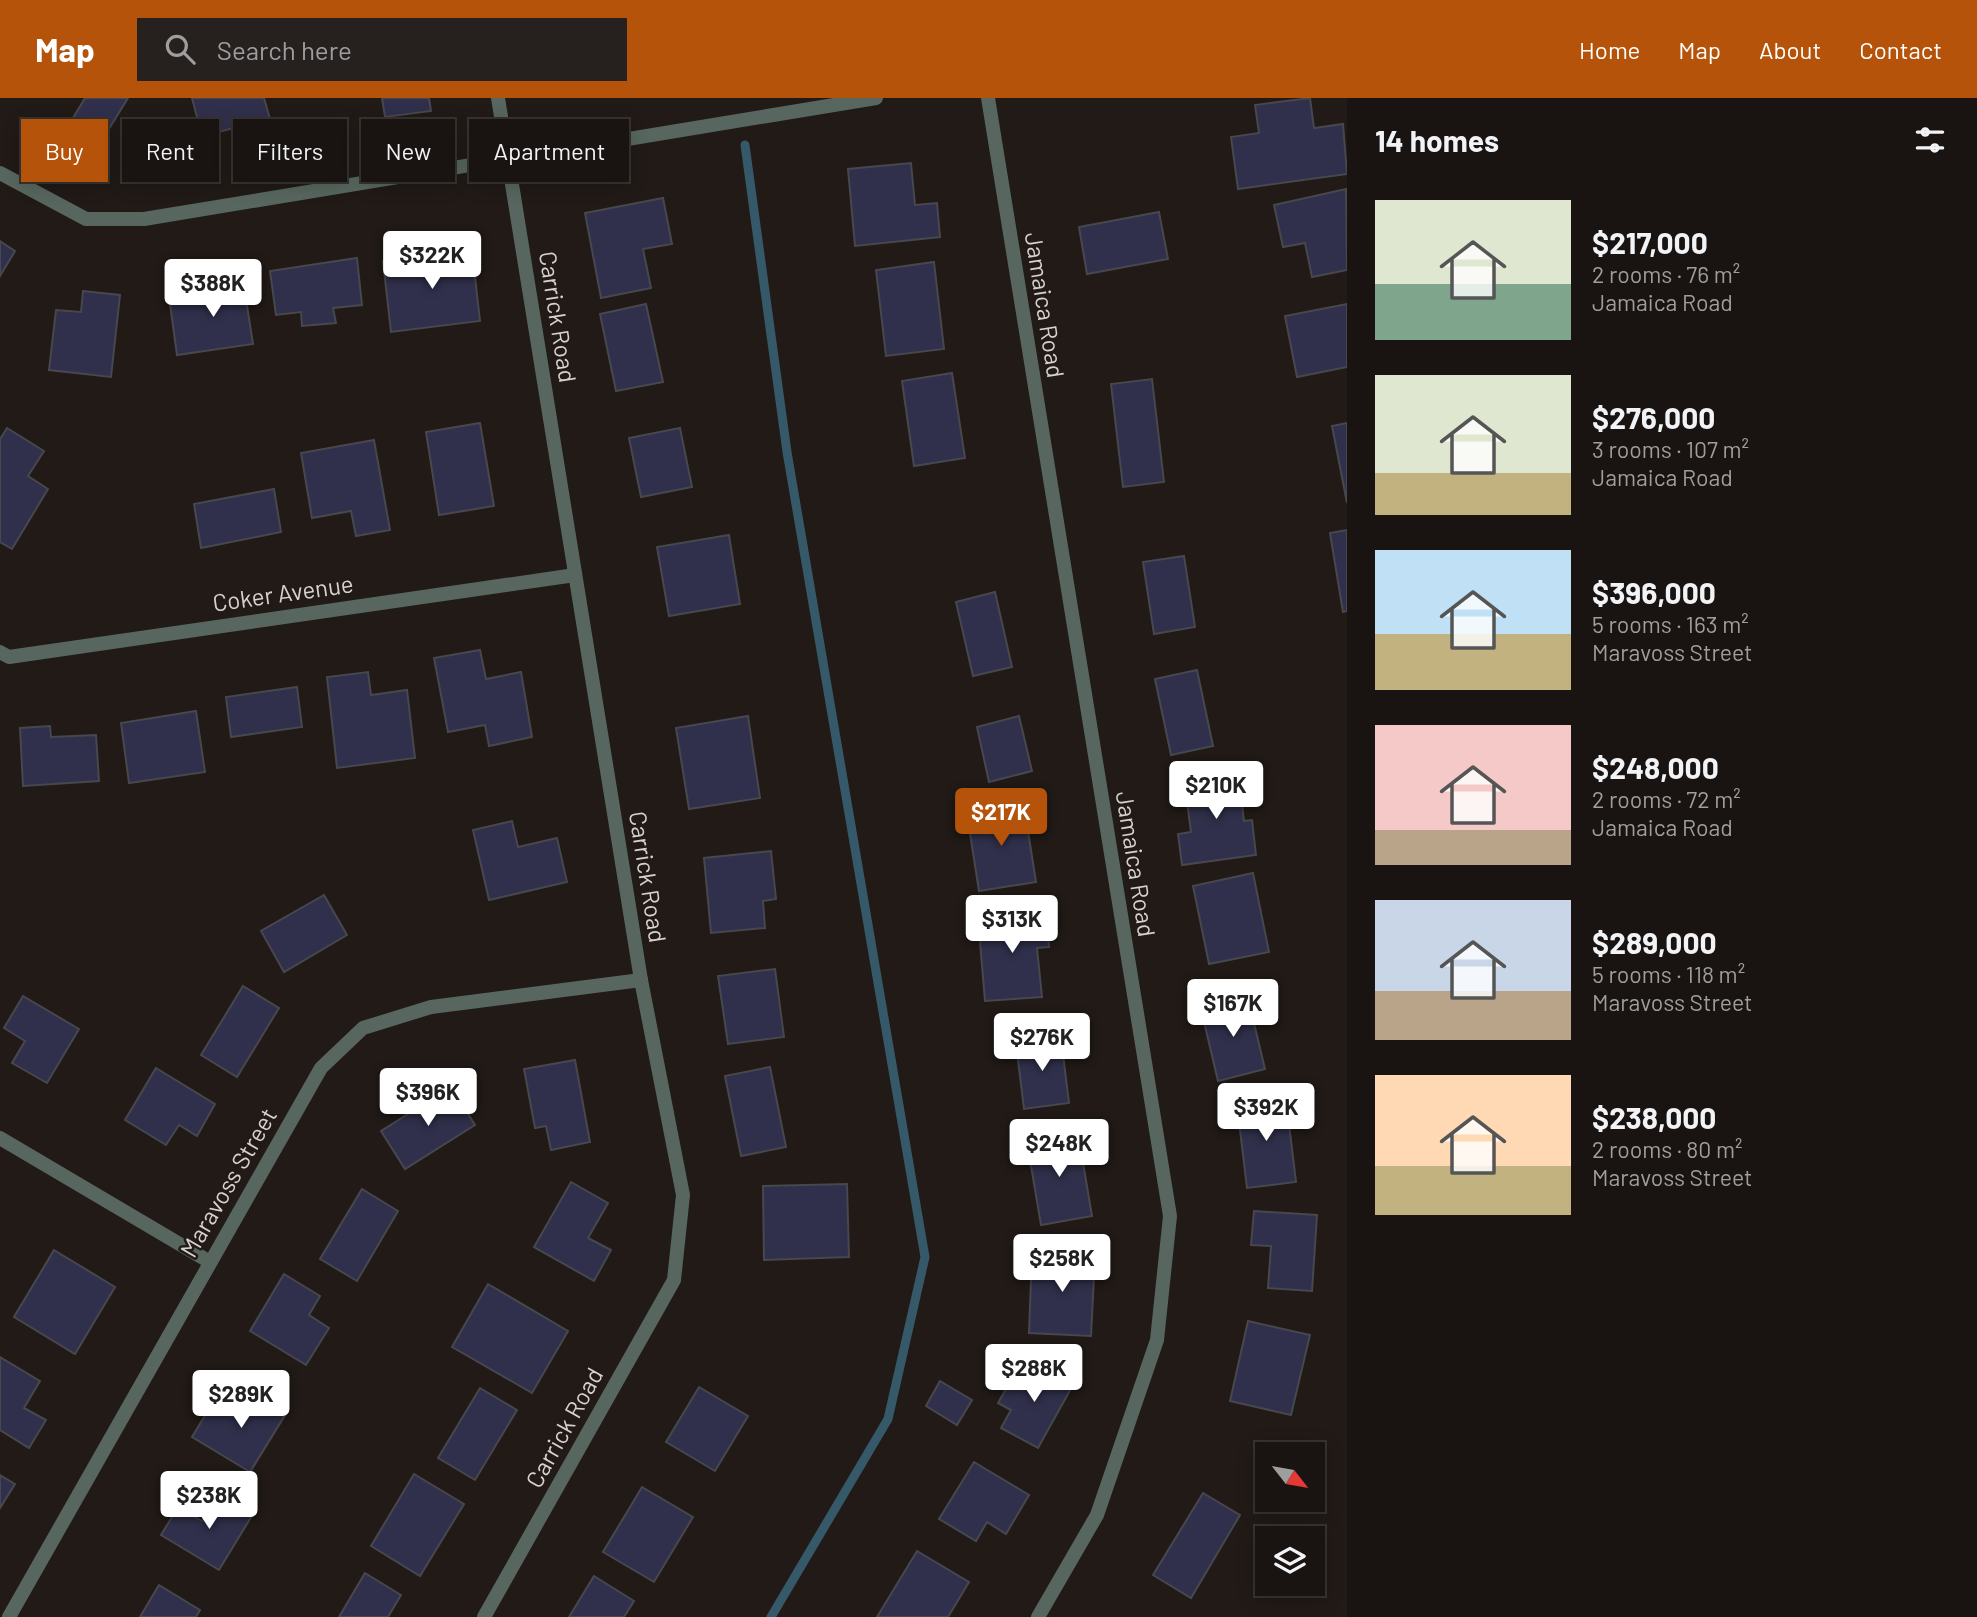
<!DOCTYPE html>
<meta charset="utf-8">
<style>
:root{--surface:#191411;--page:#26211f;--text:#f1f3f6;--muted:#9f9e9f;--line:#373331;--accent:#b45309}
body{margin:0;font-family:Barlow,sans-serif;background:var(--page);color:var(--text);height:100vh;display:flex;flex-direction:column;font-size:26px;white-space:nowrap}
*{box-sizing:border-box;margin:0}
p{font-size:23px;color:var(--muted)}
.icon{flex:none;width:38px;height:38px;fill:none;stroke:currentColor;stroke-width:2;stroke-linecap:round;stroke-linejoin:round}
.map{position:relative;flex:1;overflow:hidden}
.side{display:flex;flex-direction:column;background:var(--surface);width:630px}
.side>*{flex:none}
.banner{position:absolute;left:21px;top:21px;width:665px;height:63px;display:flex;gap:14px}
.needle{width:46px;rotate:121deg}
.controls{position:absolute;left:1255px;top:1344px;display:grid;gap:14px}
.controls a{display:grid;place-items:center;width:70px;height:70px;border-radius:0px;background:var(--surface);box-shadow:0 4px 18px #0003,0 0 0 2px var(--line);font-size:35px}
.price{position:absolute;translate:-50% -60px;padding:0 16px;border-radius:7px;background:#fff;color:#222;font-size:23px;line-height:46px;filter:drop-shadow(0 2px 4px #0008)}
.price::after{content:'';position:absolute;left:50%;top:42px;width:21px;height:16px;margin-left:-10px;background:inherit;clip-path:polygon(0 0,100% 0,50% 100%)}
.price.on{background:var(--accent);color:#fff}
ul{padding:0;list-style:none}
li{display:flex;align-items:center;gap:21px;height:175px;padding:0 28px}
li span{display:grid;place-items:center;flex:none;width:196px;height:140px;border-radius:0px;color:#555}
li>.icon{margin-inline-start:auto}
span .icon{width:84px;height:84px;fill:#fffc;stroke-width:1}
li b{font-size:30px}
h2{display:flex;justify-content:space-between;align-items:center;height:84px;padding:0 28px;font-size:30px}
.tag{padding:0 24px;border-radius:0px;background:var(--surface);box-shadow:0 4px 18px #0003,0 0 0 2px var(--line);font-size:24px;line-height:63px}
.tag.on{background:var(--accent);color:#fff}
header{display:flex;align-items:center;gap:42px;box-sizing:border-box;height:98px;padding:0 35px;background:var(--accent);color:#fff}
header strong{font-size:33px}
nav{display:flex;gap:38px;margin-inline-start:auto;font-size:24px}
.search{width:490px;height:63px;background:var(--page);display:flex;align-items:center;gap:18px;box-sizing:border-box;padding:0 24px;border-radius:0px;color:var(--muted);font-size:26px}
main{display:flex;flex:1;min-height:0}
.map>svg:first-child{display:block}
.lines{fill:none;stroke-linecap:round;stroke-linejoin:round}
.stream{stroke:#355969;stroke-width:9}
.building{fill:#30304c;stroke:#47474e;stroke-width:2}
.street{stroke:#57675f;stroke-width:14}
.labels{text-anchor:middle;stroke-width:5;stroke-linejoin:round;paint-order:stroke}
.street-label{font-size:24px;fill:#d7d2d0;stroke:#211a17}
</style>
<header>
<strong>Map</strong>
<div class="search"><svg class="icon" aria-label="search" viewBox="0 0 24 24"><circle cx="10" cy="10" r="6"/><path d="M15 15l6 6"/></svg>Search here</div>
<nav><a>Home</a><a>Map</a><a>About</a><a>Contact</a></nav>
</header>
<main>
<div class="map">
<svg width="1347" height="1519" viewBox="0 0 1347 1519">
<rect width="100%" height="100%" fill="#211a17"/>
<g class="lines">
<polyline class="stream" points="745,47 787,354 925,1159 888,1321 771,1519"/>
</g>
<g class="building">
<polygon points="85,0 128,0 101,44 70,25"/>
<polygon points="192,0 264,0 270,21 202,38"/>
<polygon points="382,0 429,0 431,13 385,19"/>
<polygon points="1310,0 1314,30 1343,26 1347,76 1238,91 1231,39 1259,35 1255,7"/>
<polygon points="911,65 915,107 937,105 940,139 855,148 848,71"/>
<polygon points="1346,91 1347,172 1312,179 1305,145 1283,149 1274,107"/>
<polygon points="663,100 672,146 643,151 651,190 601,200 585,115"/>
<polygon points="1159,114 1168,161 1087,176 1079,129"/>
<polygon points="0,143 15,153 0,178"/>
<polygon points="472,152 480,223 391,234 383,163"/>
<polygon points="357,160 362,207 333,210 336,225 302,228 301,214 276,217 270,173"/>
<polygon points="934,164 944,251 886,258 876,172"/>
<polygon points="242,176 253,246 177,257 170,206 210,200 208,181"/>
<polygon points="83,193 120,197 111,279 49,272 56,212 81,214"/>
<polygon points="646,206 663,284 616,293 600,216"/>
<polygon points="1347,206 1347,269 1297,279 1285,218"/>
<polygon points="952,275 965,360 914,368 902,283"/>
<polygon points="1152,281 1164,384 1123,389 1111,286"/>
<polygon points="480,325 494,408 439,417 426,334"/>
<polygon points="1347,325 1347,405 1332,328"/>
<polygon points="7,330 44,353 28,378 48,391 12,451 0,444 0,341"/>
<polygon points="680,330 692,389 641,399 629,340"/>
<polygon points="374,342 390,432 356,438 351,413 312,420 301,355"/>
<polygon points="274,391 281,434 201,450 194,406"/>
<polygon points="1347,432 1347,513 1343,514 1330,435"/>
<polygon points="729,437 740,506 669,518 657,449"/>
<polygon points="1184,458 1195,529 1154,536 1143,464"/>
<polygon points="995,494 1012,569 973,578 956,504"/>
<polygon points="480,552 486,581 521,574 532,639 489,648 485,627 448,634 434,560"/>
<polygon points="1197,572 1213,648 1171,657 1155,581"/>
<polygon points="368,574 371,597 407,592 415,660 337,670 327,579"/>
<polygon points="297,589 302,629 231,639 226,599"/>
<polygon points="196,613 205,674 129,685 121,625"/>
<polygon points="748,618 760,700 689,711 676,630"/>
<polygon points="1019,618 1032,673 989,684 977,629"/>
<polygon points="50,628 51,639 96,637 99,683 23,688 20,630"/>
<polygon points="1238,674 1244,723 1252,722 1256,757 1182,767 1178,736 1191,734 1184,681"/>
<polygon points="1024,708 1036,784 979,793 967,716"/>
<polygon points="512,723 518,749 557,740 567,784 489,802 473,732"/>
<polygon points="771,753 776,801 763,803 765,830 711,835 704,760"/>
<polygon points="1253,775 1269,854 1209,866 1193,788"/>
<polygon points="324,797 347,837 284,874 261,833"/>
<polygon points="1046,813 1049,849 1037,850 1042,899 985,903 978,820"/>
<polygon points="775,871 784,939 728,946 718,878"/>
<polygon points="243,888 279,910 237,979 201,957"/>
<polygon points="23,898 79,931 47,985 12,965 25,943 4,930"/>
<polygon points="1248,900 1265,971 1218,983 1201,911"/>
<polygon points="1061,940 1069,1005 1024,1011 1016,946"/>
<polygon points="575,962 590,1044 551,1052 546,1028 535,1030 524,971"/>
<polygon points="770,969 786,1049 741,1058 725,978"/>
<polygon points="156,970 215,1006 197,1038 179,1027 166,1047 125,1022"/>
<polygon points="451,989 475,1027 405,1071 381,1033"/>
<polygon points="1286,1001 1296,1084 1247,1090 1237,1007"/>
<polygon points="1078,1035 1092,1118 1041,1127 1027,1044"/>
<polygon points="571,1084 608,1105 588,1140 611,1152 594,1183 534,1149"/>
<polygon points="847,1086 849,1159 764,1162 763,1088"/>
<polygon points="362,1091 398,1113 357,1183 320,1161"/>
<polygon points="1254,1113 1317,1117 1312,1193 1268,1190 1271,1148 1251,1147"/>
<polygon points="54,1152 115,1189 75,1256 14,1219"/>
<polygon points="1032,1155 1095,1158 1091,1238 1029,1235"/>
<polygon points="284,1176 320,1198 309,1217 329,1230 306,1267 250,1233"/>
<polygon points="488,1186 568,1233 532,1295 452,1249"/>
<polygon points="1248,1223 1310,1237 1291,1317 1230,1303"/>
<polygon points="0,1259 40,1283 24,1310 46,1322 29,1350 0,1332"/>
<polygon points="1033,1265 1073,1287 1038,1350 1001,1330 1011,1312 998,1305 1012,1280 1022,1286"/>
<polygon points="940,1283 972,1302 957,1327 926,1308"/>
<polygon points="699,1289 748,1318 715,1373 666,1344"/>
<polygon points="480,1290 517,1312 475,1382 438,1360"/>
<polygon points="248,1291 287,1314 250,1374 192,1339 212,1306 232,1318"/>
<polygon points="974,1364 1029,1397 1006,1436 987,1424 976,1443 939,1421"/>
<polygon points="414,1376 464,1406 420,1478 371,1448"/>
<polygon points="0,1377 15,1386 0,1410"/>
<polygon points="642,1389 693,1419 654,1484 603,1454"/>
<polygon points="219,1395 253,1416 219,1472 161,1437 178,1409 202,1423"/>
<polygon points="1203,1395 1240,1417 1191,1500 1153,1477"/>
<polygon points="917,1453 969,1484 948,1519 877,1519"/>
<polygon points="365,1475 401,1497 388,1519 339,1519"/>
<polygon points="594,1478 634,1503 624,1519 569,1519"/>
<polygon points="159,1487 200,1512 196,1519 140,1519"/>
</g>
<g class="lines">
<g class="street">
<polyline points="988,0 1170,1118 1157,1242 1097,1417 1038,1519"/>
<polyline points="0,75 86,121 144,121 876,0"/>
<polyline points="0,554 9,559 575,477"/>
<polyline points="0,1040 210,1164"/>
<polyline points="9,1519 321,970 363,930 431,909 641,882"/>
<polyline points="484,1519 674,1182 683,1097 641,882 498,0"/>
</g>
</g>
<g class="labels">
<g class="street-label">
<text transform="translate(1044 207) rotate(81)" y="8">Jamaica Road</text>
<text transform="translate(557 219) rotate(81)" y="8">Carrick Road</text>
<text transform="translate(283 496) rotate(-8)" y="8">Coker Avenue</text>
<text transform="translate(1135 766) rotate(81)" y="8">Jamaica Road</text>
<text transform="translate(647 779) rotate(81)" y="8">Carrick Road</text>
<text transform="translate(229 1085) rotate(-60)" y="8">Maravoss Street</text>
<text transform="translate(565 1330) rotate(-61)" y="8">Carrick Road</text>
</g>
</g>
</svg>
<div class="controls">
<a><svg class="needle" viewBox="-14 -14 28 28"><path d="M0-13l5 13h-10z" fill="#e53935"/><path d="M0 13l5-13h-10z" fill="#9f9e9f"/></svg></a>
<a><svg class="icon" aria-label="layers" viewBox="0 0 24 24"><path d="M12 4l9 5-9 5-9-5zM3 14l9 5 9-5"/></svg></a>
</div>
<b class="price" style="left:432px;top:193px">$322K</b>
<b class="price" style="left:213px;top:221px">$388K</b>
<b class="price" style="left:1216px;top:723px">$210K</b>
<b class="price on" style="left:1001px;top:750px">$217K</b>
<b class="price" style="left:1012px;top:857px">$313K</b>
<b class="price" style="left:1233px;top:941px">$167K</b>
<b class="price" style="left:1042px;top:975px">$276K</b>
<b class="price" style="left:428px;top:1030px">$396K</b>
<b class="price" style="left:1266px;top:1045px">$392K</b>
<b class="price" style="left:1059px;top:1081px">$248K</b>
<b class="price" style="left:1062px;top:1196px">$258K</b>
<b class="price" style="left:1034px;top:1306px">$288K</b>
<b class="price" style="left:241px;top:1332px">$289K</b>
<b class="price" style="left:209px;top:1433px">$238K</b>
<div class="banner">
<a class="tag on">Buy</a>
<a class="tag">Rent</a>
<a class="tag">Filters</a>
<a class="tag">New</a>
<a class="tag">Apartment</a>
</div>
</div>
<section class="side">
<h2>14 homes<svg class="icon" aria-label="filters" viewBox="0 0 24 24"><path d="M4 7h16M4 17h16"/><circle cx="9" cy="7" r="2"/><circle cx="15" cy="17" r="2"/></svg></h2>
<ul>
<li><span style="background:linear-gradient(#dfe7d0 60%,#7fa58c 0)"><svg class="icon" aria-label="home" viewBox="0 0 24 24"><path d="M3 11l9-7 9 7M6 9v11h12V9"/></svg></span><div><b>$217,000</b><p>2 rooms · 76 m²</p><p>Jamaica Road</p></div></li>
<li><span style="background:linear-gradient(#dfe7d0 70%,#c2b280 0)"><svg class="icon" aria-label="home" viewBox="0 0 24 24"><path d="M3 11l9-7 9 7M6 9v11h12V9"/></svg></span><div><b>$276,000</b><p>3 rooms · 107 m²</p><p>Jamaica Road</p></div></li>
<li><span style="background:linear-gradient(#bfe0f5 60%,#c2b280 0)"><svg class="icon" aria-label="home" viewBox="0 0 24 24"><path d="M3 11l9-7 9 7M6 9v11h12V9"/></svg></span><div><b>$396,000</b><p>5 rooms · 163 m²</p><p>Maravoss Street</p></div></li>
<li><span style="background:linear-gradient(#f6c9c9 75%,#b9a48a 0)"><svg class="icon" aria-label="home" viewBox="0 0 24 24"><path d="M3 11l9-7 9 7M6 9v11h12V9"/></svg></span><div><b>$248,000</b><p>2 rooms · 72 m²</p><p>Jamaica Road</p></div></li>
<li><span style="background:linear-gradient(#c9d6e8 65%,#b9a48a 0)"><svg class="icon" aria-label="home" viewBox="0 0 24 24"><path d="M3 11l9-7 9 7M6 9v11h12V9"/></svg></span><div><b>$289,000</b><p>5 rooms · 118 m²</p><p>Maravoss Street</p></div></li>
<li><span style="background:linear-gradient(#ffd9b3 65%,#c2b280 0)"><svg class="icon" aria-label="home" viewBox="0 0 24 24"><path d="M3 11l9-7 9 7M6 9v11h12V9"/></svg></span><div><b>$238,000</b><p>2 rooms · 80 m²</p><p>Maravoss Street</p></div></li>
</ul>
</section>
</main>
